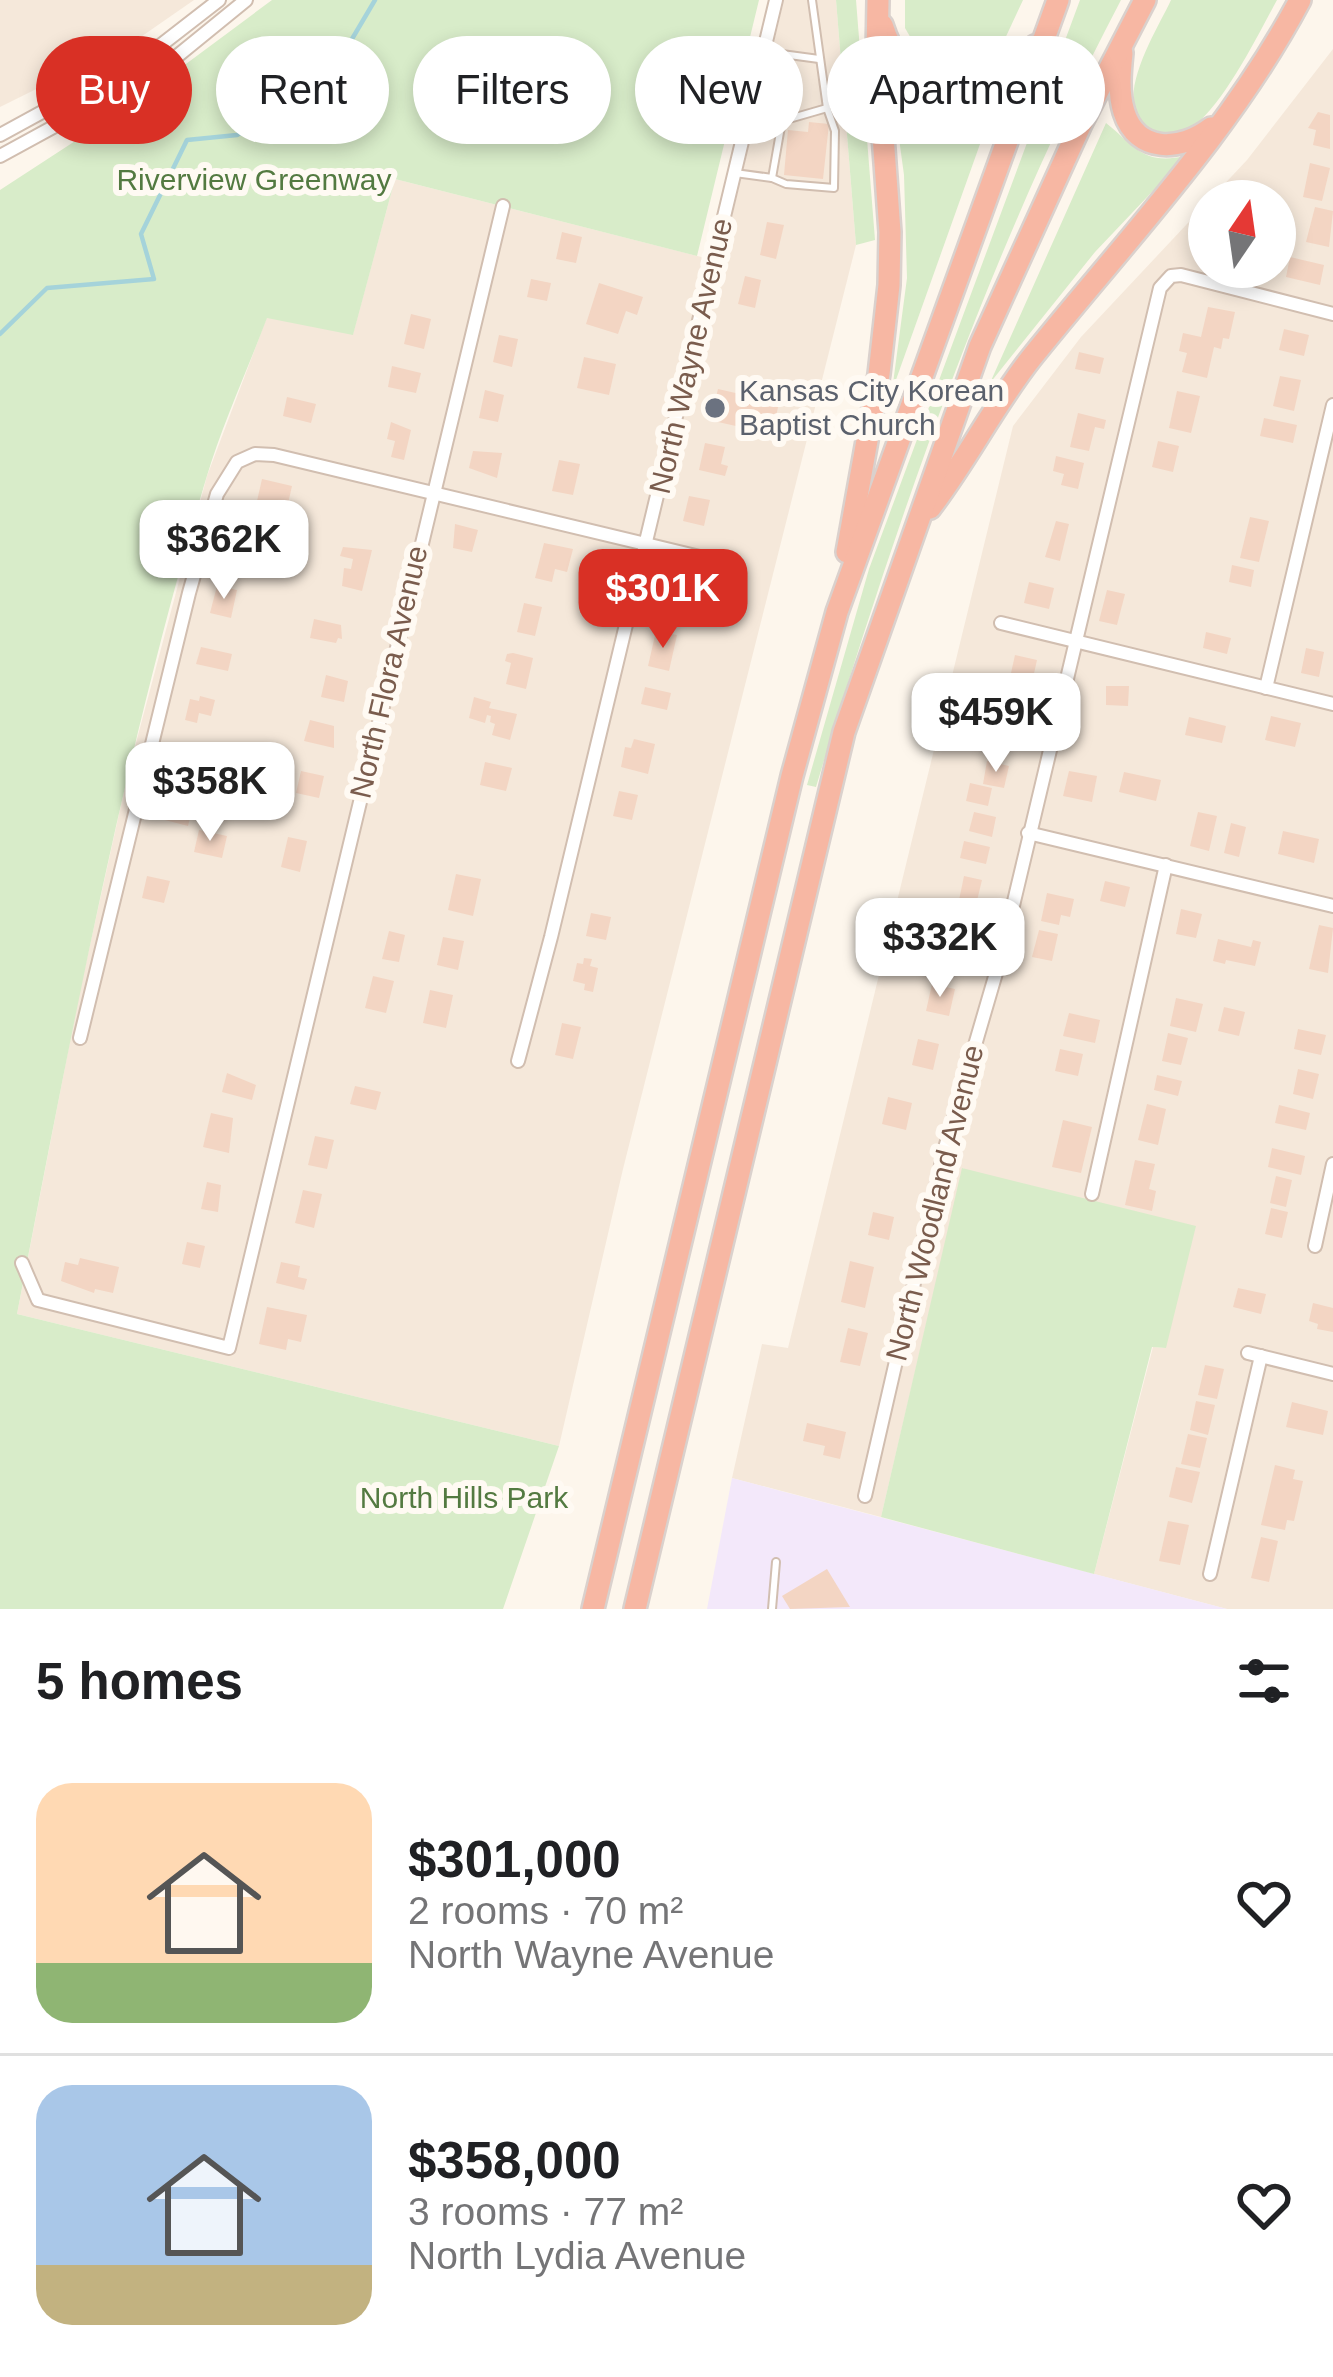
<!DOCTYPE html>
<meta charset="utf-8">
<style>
:root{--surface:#fff;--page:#f6f6f6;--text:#202124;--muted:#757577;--line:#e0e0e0;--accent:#d93025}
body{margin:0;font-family:Arial,sans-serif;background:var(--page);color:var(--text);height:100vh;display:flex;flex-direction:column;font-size:45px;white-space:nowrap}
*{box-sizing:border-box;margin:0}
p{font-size:39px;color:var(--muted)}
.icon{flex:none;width:66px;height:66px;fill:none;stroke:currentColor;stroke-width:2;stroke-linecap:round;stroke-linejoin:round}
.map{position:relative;height:1609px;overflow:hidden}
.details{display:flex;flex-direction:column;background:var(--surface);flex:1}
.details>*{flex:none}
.guide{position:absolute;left:36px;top:36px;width:1263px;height:108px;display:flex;gap:24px}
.needle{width:78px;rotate:13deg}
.tools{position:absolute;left:1188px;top:180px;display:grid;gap:24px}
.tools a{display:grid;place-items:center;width:108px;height:108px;border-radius:50%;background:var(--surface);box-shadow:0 6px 18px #0003;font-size:60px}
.price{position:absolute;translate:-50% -102px;padding:0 27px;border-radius:24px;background:#fff;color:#222;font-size:39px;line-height:78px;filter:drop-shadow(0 3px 6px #0008)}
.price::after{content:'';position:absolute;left:50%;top:72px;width:36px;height:27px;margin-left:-18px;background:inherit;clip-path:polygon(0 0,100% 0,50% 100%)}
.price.active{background:var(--accent);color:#fff}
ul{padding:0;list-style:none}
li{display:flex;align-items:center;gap:36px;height:300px;padding:0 36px}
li+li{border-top:3px solid var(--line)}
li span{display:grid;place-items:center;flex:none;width:336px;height:240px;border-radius:36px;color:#555}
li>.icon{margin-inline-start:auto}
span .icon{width:144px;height:144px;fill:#fffc;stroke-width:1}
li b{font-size:51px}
h2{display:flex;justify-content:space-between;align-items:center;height:144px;padding:0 36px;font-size:51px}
.chip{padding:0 42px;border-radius:54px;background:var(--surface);box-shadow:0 6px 18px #0003;font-size:42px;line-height:108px}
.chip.active{background:var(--accent);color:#fff}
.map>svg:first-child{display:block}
.residential{fill:#f5e8da;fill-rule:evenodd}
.education{fill:#f3e8fa}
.green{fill:#d8ecc9}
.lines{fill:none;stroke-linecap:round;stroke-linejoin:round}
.stream{stroke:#a5d3da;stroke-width:4.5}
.building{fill:#f3d5c3}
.service-casing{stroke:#d1beb0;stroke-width:10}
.minor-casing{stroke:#d1beb0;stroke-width:16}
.motorway-casing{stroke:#dad1cd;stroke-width:26}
.service{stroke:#fff;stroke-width:6}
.minor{stroke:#fff;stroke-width:12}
.motorway{stroke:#f7b7a3;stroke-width:21}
.worship-dot{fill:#6b7280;stroke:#fffaf3;stroke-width:4.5}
.labels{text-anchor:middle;stroke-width:12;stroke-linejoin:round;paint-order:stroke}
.park-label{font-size:30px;fill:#537a41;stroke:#fffaf3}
.street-label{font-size:30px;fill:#7a5c4d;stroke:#fffaf3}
.worship-label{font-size:30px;fill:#5b616d;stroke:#fffaf3;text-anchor:start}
</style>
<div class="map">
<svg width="1333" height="1609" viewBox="0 0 1333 1609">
<rect width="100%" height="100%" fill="#fdf6ec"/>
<g class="residential">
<polygon points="0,0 194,0 109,59 105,55 0,107"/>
<polygon points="784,0 836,0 856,245 623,1169 559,1446 17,1314 80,990 129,769 207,476 267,317 353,334 395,179 721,262"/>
<path d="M 1333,49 L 1333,1609 L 1227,1609 L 1094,1574 L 1153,1347 L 1165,1348 L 963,1168 L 881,1517 L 732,1478 L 762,1344 L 788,1348 L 1013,426 L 1081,337 L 1247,160 ZM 1209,201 L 1275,201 L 1275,267 L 1209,267 Z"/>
</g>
<polygon class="education" points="732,1478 1227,1609 707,1609"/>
<g class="green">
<path d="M 272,0 L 759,0 L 697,256 L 395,179 L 353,335 L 267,318 C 247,371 222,425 206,479 C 124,753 71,1034 17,1314 L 559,1446 L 503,1609 L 0,1609 L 0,190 L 132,104 Z"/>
<polygon points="836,0 856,0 875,240 856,245"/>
<polygon points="905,0 1023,0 995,60 963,75 927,66 905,28"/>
<path d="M 1080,0 L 1121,0 C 990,249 897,518 816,787 L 807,785 L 869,569 Z"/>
<path d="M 1171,0 L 1277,0 C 1258,35 1225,102 1194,126 C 1184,133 1169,136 1158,132 C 1102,114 1157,31 1171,0 Z"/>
<path d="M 890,72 C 916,104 949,114 989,105 L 990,116 L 892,391 L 907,278 L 904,175 Z"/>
<path d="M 1106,123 C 1137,148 1143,165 1186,156 L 1095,252 L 990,383 Z"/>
<polygon points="962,1168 1196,1226 1166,1348 1152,1347 1094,1574 881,1517"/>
</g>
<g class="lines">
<polyline class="stream" points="0,334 47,288 154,279 141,234 187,140 237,135 326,83 375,0"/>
</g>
<g class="building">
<polygon points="1318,112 1330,115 1330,149 1313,145 1316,130 1308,128"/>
<polygon points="809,122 829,124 823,179 784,175 788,130 808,132"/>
<polygon points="1310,163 1330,168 1322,201 1303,197"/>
<polygon points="1315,207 1333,211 1329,247 1306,242"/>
<polygon points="767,222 784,225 776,259 760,255"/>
<polygon points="562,232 582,237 576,263 556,259"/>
<polygon points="1290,257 1324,265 1320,285 1286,277"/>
<polygon points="745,276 761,280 755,308 738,304"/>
<polygon points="531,279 551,283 547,301 527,297"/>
<polygon points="599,283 643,297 637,315 626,311 618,334 586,324"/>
<polygon points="1208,307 1235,312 1229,339 1223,338 1221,349 1214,347 1207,378 1182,372 1187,353 1179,351 1183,333 1201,337"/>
<polygon points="411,314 431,319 424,349 404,344"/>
<polygon points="1284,329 1309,335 1304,356 1279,350"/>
<polygon points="499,335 518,339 512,367 493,362"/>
<polygon points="1079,352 1104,358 1100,374 1075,369"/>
<polygon points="584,357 616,364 609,395 577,388"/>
<polygon points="392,366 421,373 416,393 388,387"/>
<polygon points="1280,376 1301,380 1294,411 1273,406"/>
<polygon points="718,389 779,403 772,434 709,420 711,412 705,411 707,400 715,401"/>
<polygon points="485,390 504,395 498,422 479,418"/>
<polygon points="1177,391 1200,396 1191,433 1169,428"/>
<polygon points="287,397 316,404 311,423 283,416"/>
<polygon points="1078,413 1106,420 1104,429 1095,427 1089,451 1070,447"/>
<polygon points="1264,418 1297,425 1293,443 1260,436"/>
<polygon points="391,422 411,430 404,460 391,457 395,441 387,439"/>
<polygon points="1158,441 1179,446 1173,472 1152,467"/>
<polygon points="705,443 725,447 721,464 728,466 725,476 699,470"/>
<polygon points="473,451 502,453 497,478 469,468"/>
<polygon points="1056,456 1084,463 1078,489 1061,485 1064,474 1053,471"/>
<polygon points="559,460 580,464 573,495 552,491"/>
<polygon points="262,479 292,486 287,508 257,501"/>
<polygon points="689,496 710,500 704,526 683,521"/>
<polygon points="1250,517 1269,521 1259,562 1240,558"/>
<polygon points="1056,521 1069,524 1060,561 1045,557"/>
<polygon points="455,524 478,530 472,552 453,548"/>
<polygon points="239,537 257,542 251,569 233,564"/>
<polygon points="544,543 573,549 567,572 555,569 552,582 535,578"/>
<polygon points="343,547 372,550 362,591 342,586 344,568 351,569 353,559 340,556"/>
<polygon points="1232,565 1254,570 1251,587 1229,582"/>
<polygon points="663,575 693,581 688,601 659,594"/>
<polygon points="1029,582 1054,588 1049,609 1024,603"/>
<polygon points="217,586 237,590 231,618 210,613"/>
<polygon points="1107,590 1125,594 1117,625 1099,621"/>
<polygon points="524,603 542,607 535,636 517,632"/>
<polygon points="314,619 341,625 342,639 338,638 336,643 310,638"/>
<polygon points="656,631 677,635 669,671 648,666"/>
<polygon points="1206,632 1231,638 1227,654 1203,648"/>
<polygon points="201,647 232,654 228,671 196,664"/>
<polygon points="1306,648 1324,652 1319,677 1301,673"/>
<polygon points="513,653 533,658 526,689 506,684 511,663 505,661 507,654"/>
<polygon points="1015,655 1037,660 1029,696 1007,691"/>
<polygon points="326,675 348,681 344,702 321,697"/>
<polygon points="1106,686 1129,686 1128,706 1106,705"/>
<polygon points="645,687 671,693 667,710 641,704"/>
<polygon points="200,696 215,700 211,716 199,713 197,723 185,720 190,699 199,701"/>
<polygon points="474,697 491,702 489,708 517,714 510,740 492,735 495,724 490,722 491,716 487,715 485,723 469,718"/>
<polygon points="1002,716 1022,720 1017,744 996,739"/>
<polygon points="1271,716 1301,723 1295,747 1265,740"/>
<polygon points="1189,717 1226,726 1222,743 1185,735"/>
<polygon points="310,720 334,726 334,748 304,741"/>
<polygon points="634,739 655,744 648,774 621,767 625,747 631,748"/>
<polygon points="175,751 198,756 193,780 169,775"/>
<polygon points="987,761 1009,766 1004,788 983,784"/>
<polygon points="485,762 512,768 506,791 480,785"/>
<polygon points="301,771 324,776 319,798 296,793"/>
<polygon points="1069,771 1097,776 1092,802 1063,796"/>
<polygon points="1124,772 1161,780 1156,801 1119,792"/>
<polygon points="970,783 992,788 988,806 966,801"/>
<polygon points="619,791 638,795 632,820 613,816"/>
<polygon points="165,799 193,805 188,826 161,819"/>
<polygon points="974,812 996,817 992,837 969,831"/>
<polygon points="1198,812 1217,816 1209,851 1190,846"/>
<polygon points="1231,823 1246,827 1239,857 1224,853"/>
<polygon points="199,830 227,836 222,858 194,852"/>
<polygon points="1283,831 1319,839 1314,863 1278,854"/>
<polygon points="288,837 307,841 300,872 281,867"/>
<polygon points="964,841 990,847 986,864 960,858"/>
<polygon points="456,874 481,879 473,916 448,910"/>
<polygon points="147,876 170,881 164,903 142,898"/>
<polygon points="964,876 982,880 975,909 958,905"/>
<polygon points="1105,881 1130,887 1125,907 1100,901"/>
<polygon points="1047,893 1074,899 1070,917 1061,915 1059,925 1041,921"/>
<polygon points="1181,909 1202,914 1196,938 1176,934"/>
<polygon points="591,913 611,917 606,940 586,936"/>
<polygon points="1319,925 1333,928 1328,973 1309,969"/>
<polygon points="1039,930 1058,934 1052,961 1032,957"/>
<polygon points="389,931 405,935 399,962 382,959"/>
<polygon points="948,936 967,941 960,973 940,968"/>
<polygon points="443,937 464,941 458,970 437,965"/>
<polygon points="1218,939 1251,947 1253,940 1261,942 1255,966 1226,960 1225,964 1213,961"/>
<polygon points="584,958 592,959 590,966 598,968 593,992 584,990 585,984 573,981 577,963 583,964"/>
<polygon points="373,976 394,981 386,1013 365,1008"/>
<polygon points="932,984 955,989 949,1016 926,1011"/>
<polygon points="430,990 453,995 446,1028 423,1023"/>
<polygon points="1176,998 1203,1004 1196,1032 1170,1026"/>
<polygon points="1224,1007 1245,1012 1239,1036 1218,1031"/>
<polygon points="1069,1013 1100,1020 1095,1043 1063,1036"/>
<polygon points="562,1023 581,1027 573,1059 555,1055"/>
<polygon points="1298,1029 1326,1035 1321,1055 1294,1049"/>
<polygon points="1168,1033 1188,1038 1181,1065 1162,1061"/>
<polygon points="918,1039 939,1044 933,1070 912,1065"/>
<polygon points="1060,1049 1083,1054 1078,1076 1055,1071"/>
<polygon points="1298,1069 1319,1074 1313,1099 1293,1094"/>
<polygon points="227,1073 256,1085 252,1100 222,1092"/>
<polygon points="1157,1075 1182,1081 1178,1096 1154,1090"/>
<polygon points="355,1086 381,1092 376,1110 350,1104"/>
<polygon points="888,1097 912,1103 906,1130 882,1124"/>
<polygon points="1147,1104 1166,1109 1158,1145 1138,1140"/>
<polygon points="1279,1105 1310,1113 1306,1130 1275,1123"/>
<polygon points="211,1113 233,1118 229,1153 203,1147"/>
<polygon points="1063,1120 1092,1127 1081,1173 1052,1167"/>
<polygon points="315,1136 334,1140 327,1169 308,1165"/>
<polygon points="1272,1148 1305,1156 1301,1175 1268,1167"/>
<polygon points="1135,1160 1155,1164 1149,1189 1156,1191 1152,1211 1125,1205"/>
<polygon points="1276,1176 1292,1180 1286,1207 1270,1203"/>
<polygon points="207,1182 221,1185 218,1212 201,1209"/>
<polygon points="303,1190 322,1194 314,1228 295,1223"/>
<polygon points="1271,1208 1288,1212 1282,1238 1265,1234"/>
<polygon points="873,1212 894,1217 889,1240 868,1235"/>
<polygon points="187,1242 205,1246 200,1268 182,1264"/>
<polygon points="80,1258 119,1267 113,1293 95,1289 94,1293 61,1281 65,1262 78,1265"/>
<polygon points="850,1261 874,1267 865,1308 841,1302"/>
<polygon points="281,1262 300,1266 298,1277 307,1279 304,1290 276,1283"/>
<polygon points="1238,1288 1266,1294 1261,1314 1233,1307"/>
<polygon points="1313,1303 1333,1308 1333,1332 1317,1329 1318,1324 1309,1321"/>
<polygon points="267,1307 307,1315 301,1342 288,1339 286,1350 259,1344"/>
<polygon points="848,1328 868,1333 860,1366 840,1362"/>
<polygon points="1205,1365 1224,1369 1217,1399 1198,1395"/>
<polygon points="1196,1401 1215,1405 1208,1435 1190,1430"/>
<polygon points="1292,1402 1328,1411 1323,1435 1286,1427"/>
<polygon points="807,1423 846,1432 840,1459 823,1455 825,1446 803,1441"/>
<polygon points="1188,1434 1207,1438 1200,1468 1181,1464"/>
<polygon points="1275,1465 1295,1470 1293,1479 1303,1481 1294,1521 1287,1520 1285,1530 1261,1525"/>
<polygon points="1176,1467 1200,1472 1192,1503 1169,1497"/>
<polygon points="1168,1521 1189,1525 1180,1565 1159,1561"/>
<polygon points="1261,1537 1278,1541 1269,1582 1251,1578"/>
<polygon points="827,1569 850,1607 790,1609 782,1596"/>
</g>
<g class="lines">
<g class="service-casing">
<g id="service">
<polyline points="767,52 819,59"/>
<polyline points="748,116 782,121 827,108 812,0"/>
<polyline points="782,121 772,178 786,184 834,188 835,131 827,108"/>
<polyline points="735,173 772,178"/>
<polyline points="772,1609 776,1562"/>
</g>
</g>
<g class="minor-casing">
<g id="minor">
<polyline points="0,135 152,52 219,0"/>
<polyline points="0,156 165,66 246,0"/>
<polyline points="1001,623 1333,704"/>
<polyline points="1266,688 1333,405"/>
<polyline points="1028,833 1333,906"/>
<polyline points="80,1038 189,593 217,494 237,462 255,454 274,455 729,564"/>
<polyline points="518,1061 551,937 776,0"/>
<polyline points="1092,1194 1166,865"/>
<polyline points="1315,1246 1333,1164"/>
<polyline points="22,1263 38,1300 229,1348 503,206"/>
<polyline points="1248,1353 1333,1374"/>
<polyline points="865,1496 945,1148 1001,956 1160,288 1171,276 1181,275 1333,314"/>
<polyline points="1210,1574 1261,1356"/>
</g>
</g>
<g class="motorway-casing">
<g id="motorway">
<path d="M 882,25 C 900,81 945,122 1003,81 C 1016,72 1025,57 1035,46"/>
<path d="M 1122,53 C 1120,72 1118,93 1124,112 C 1137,154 1181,151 1211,128"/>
<path d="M 930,508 C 967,460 994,405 1032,357 C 1125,241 1230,132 1300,0"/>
<polyline points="847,552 879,374 889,285 890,232 877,53 878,0"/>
<polyline points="593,1609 792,776 837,612 1058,0"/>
<polyline points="635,1609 844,732 980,346 1081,124 1145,0"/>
</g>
</g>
<use href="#service" class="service"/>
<use href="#minor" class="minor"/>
<use href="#motorway" class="motorway"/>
</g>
<circle class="worship-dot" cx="715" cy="408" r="12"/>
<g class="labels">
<g class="park-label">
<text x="254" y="190">Riverview Greenway</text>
<text x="464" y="1508">North Hills Park</text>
</g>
<g class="street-label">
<text transform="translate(691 356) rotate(-77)" y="10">North Wayne Avenue</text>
<text transform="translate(389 672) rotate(-77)" y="10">North Flora Avenue</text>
<text transform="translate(935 1203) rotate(-76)" y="10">North Woodland Avenue</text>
</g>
<g class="worship-label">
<text x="739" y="401">Kansas City Korean<tspan x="739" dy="34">Baptist Church</tspan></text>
</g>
</g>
</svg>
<div class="tools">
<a><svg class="needle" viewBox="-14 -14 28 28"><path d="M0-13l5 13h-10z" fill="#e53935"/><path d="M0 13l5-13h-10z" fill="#757577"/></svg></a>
</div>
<b class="price" style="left:224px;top:602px">$362K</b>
<b class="price active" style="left:663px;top:651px">$301K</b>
<b class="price" style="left:996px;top:775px">$459K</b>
<b class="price" style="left:210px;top:844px">$358K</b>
<b class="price" style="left:940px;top:1000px">$332K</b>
<div class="guide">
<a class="chip active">Buy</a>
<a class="chip">Rent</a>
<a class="chip">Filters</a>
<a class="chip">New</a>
<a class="chip">Apartment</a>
</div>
</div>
<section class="details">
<h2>5 homes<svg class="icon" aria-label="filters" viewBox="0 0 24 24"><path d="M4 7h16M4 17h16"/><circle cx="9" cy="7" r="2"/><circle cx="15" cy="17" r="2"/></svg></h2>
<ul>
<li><span style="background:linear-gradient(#ffd9b3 75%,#8fb573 0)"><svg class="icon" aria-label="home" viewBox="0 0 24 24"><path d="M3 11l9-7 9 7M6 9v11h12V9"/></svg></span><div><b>$301,000</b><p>2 rooms · 70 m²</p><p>North Wayne Avenue</p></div><svg class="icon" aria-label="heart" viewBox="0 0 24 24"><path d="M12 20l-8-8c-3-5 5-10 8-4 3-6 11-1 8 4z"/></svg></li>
<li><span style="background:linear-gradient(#a9c7e8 75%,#c2b280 0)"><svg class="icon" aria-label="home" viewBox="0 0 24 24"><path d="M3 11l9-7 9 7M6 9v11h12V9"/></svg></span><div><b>$358,000</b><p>3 rooms · 77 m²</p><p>North Lydia Avenue</p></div><svg class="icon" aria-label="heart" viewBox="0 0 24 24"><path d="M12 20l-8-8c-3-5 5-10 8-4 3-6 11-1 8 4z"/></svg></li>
</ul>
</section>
